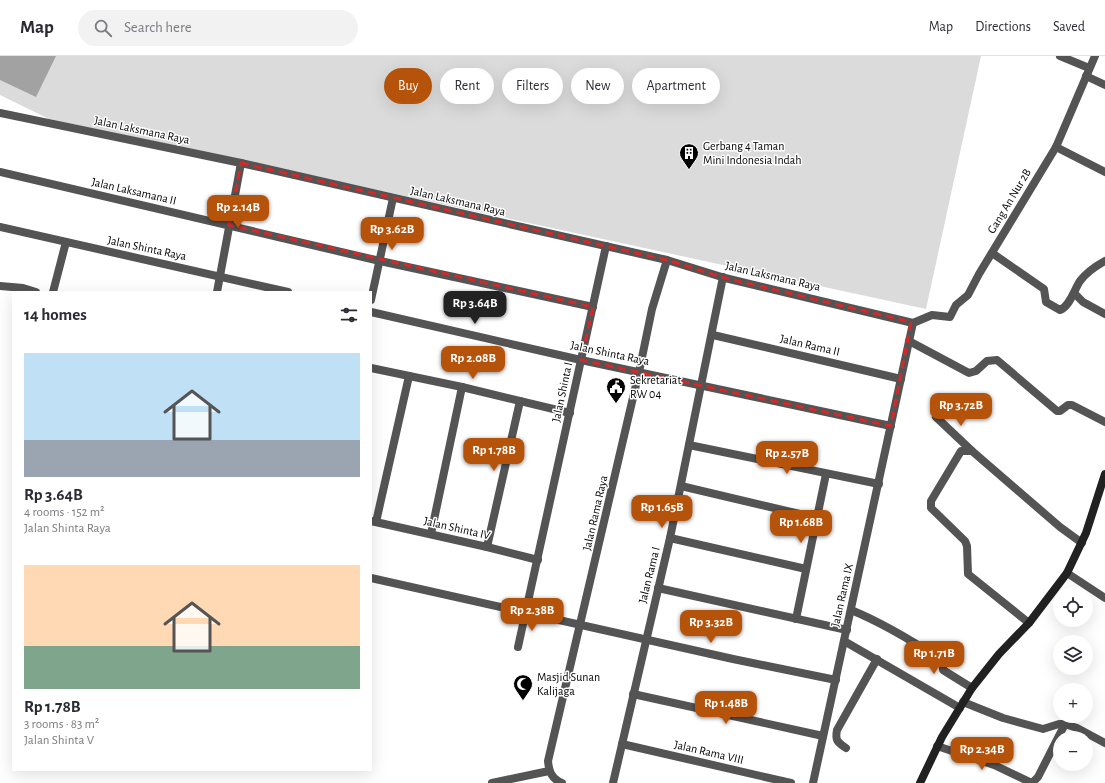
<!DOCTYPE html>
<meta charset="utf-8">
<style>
:root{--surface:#fff;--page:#f2f2f3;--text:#2b2b33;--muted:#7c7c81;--line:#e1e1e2;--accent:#b45309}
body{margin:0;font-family:"Alegreya Sans",sans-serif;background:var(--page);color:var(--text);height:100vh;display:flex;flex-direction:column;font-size:15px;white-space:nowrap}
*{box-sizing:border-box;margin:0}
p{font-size:13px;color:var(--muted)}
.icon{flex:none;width:22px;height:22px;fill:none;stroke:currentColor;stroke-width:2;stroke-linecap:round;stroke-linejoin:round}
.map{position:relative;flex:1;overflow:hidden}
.side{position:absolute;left:12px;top:235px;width:360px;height:480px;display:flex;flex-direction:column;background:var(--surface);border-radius:0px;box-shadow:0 4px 16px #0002}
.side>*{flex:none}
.top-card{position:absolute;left:384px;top:12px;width:380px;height:36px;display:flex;gap:8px}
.fabs{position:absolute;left:1053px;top:531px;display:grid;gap:8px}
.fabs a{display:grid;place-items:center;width:40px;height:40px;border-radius:50%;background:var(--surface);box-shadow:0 4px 16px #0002;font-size:20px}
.price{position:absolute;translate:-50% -34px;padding:0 9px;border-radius:8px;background:var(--accent);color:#fff;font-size:13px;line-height:26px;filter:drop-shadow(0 1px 2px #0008)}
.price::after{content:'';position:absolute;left:50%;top:24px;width:12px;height:9px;margin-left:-6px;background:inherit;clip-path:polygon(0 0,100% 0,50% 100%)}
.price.active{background:#222;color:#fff}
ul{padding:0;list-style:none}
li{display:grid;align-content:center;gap:8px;height:212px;padding:0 12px}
li span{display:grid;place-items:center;height:124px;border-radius:0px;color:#555}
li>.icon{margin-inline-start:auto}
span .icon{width:72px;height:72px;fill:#fffc;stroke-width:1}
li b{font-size:17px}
h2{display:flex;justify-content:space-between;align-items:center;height:48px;padding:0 12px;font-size:17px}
.chip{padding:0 14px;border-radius:18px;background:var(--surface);box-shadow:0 4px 16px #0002;font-size:14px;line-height:36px}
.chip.active{background:var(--accent);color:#fff}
header{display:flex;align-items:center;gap:24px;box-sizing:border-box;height:56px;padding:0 20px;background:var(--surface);border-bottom:1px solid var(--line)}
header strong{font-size:19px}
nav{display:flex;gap:22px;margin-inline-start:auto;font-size:14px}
.search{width:280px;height:36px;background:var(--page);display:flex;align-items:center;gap:10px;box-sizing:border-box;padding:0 14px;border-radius:22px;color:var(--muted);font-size:15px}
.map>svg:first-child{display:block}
.green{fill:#dbdbdb}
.water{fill:#a2a2a2}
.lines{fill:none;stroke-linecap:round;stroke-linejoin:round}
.minor{stroke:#545454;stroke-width:8}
.secondary{stroke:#212121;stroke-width:8}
.marked{fill:none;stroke:#d62828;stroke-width:3;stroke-dasharray:8 5;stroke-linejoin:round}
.labels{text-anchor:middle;stroke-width:3;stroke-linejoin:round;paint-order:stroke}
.street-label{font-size:12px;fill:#000;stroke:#fff}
.poi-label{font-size:12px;fill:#000;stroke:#fff;text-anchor:start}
</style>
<header>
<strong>Map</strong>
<div class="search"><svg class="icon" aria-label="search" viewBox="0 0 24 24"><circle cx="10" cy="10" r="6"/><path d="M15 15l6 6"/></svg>Search here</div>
<nav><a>Map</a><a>Directions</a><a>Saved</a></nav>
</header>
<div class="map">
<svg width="1105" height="727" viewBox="0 0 1105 727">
<rect width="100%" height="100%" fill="#fff"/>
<polygon class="green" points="0,0 981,0 926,253 49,63 0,39"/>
<polygon class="water" points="0,0 56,0 36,41 0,24"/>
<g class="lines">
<g class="minor">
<polyline points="1060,0 1089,12"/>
<polyline points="1086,20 1105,29"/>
<polyline points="0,57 241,107 667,204 725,222 913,267 813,727"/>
<polyline points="1056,91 1105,116"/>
<polyline points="0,116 380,205 593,251"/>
<polyline points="0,171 288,236"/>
<path d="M 992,197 L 1044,233 L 1046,246 L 1060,254 C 1070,250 1074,234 1080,225 C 1086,217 1096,210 1105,205"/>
<polyline points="0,230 23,232 36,236"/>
<polyline points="53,236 66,186"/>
<polyline points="217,236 241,107"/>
<polyline points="1074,237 1083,246 1105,258"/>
<polyline points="371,244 393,142"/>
<polyline points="371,256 581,304 891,370"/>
<polyline points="913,267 932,259 950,261 956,249 968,239 979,218 1056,91 1095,0"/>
<polyline points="713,279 901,323"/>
<polyline points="909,285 969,317 976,315 987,305 997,304 1057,355 1060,355 1068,349 1072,349 1105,366"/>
<polyline points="371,312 462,331 570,357"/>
<polyline points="936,361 972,395"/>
<polyline points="689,389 879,428"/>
<polyline points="681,430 817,462"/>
<polyline points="371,465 487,491 538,504"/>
<polyline points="376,466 409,320"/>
<polyline points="431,478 462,331"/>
<polyline points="670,482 806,513"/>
<polyline points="487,491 520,345"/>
<polyline points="1067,517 1105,542"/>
<polyline points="371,522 733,603 836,624"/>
<polyline points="658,532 847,574"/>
<path d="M 851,554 C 883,567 911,584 940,603 L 943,607 L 943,614 L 972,632"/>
<polyline points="796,563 826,418"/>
<polyline points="1029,567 968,518 967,490 965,485 931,452 931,445 961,395 972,395 1060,471 1082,487"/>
<polyline points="844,585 960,652"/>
<polyline points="518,591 606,190"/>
<polyline points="633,638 823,680"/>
<polyline points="963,646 1003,662 1043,673 1059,668 1065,668 1077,672 1105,687"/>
<polyline points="622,688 791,727"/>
<polyline points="937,690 994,709 1032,727 1038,721 1065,668"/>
<path d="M 846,692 C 837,686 835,684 837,674 L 877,603"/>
<polyline points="492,727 549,715"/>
<path d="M 562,727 C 552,723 549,716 548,705 L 639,316 L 652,253 L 667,204"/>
<polyline points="613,727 670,482 723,221"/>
</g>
<polyline class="secondary" points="920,727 942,681 972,632 999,598 1029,567 1067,517 1086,477 1105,418"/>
</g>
<path class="marked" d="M 241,107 L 667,204 L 725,222 L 911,266 L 891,370 L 581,304 L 593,251 L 229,169 Z"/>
<defs>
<g id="building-pin" transform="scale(1)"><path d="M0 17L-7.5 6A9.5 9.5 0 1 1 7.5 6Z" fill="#000" stroke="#fff"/><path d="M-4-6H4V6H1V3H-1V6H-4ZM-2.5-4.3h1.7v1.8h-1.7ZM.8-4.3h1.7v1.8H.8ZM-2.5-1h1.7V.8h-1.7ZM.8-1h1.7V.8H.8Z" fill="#fff"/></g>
<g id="civic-pin" transform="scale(1)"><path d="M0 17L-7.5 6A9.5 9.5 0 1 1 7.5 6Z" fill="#000" stroke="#fff"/><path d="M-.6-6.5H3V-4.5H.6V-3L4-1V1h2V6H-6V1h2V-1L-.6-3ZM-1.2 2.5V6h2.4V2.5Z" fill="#fff"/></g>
<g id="mosque-pin" transform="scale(1)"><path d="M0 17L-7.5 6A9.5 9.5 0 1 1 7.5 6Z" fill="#000" stroke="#fff"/><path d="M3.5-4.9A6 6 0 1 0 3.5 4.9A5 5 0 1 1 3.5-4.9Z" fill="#fff"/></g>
</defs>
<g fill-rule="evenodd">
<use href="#building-pin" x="689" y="97"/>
<use href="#civic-pin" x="616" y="331"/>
<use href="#mosque-pin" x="523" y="628"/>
</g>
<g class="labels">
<g class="street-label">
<text transform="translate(142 74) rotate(12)" y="4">Jalan Laksmana Raya</text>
<text transform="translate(134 135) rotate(13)" y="4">Jalan Laksamana II</text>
<text transform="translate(458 145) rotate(13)" y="4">Jalan Laksmana Raya</text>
<text transform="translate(1009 145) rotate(-59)" y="4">Gang An Nur 2B</text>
<text transform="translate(147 192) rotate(12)" y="4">Jalan Shinta Raya</text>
<text transform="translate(773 220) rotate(13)" y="4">Jalan Laksmana Raya</text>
<text transform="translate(810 289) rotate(13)" y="4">Jalan Rama II</text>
<text transform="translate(610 297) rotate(12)" y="4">Jalan Shinta Raya</text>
<text transform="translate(562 336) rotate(-78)" y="4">Jalan Shinta I</text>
<text transform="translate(595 457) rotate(-77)" y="4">Jalan Rama Raya</text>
<text transform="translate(457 472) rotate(13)" y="4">Jalan Shinta IV</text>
<text transform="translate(649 519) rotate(-76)" y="4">Jalan Rama I</text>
<text transform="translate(842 539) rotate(-77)" y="4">Jalan Rama IX</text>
<text transform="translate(709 696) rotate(13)" y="4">Jalan Rama VIII</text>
</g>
<g class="poi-label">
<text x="703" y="94">Gerbang 4 Taman<tspan x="703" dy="14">Mini Indonesia Indah</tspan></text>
<text x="630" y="328">Sekretariat<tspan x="630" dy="14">RW 04</tspan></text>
<text x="537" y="625">Masjid Sunan<tspan x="537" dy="14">Kalijaga</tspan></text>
</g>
</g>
</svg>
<div class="fabs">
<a><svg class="icon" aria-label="locate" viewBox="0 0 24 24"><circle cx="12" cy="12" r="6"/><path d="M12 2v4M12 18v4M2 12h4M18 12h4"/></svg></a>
<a><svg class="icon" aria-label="layers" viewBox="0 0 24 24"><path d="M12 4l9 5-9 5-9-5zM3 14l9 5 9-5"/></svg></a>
<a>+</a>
<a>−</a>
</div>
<b class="price" style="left:238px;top:173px">Rp 2.14B</b>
<b class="price" style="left:392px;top:195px">Rp 3.62B</b>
<b class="price active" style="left:475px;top:269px">Rp 3.64B</b>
<b class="price" style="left:473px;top:324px">Rp 2.08B</b>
<b class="price" style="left:961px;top:371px">Rp 3.72B</b>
<b class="price" style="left:494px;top:416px">Rp 1.78B</b>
<b class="price" style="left:787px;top:419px">Rp 2.57B</b>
<b class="price" style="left:662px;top:473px">Rp 1.65B</b>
<b class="price" style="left:801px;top:488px">Rp 1.68B</b>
<b class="price" style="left:532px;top:576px">Rp 2.38B</b>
<b class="price" style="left:711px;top:588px">Rp 3.32B</b>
<b class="price" style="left:934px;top:619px">Rp 1.71B</b>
<b class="price" style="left:726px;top:669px">Rp 1.48B</b>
<b class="price" style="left:982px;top:715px">Rp 2.34B</b>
<div class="top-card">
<a class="chip active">Buy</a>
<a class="chip">Rent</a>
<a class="chip">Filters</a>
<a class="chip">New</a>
<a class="chip">Apartment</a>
</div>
<section class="side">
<h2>14 homes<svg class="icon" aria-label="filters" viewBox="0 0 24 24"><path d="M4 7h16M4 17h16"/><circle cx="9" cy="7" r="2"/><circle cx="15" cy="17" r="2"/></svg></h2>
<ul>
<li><span style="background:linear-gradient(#bfe0f5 70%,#9aa5b1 0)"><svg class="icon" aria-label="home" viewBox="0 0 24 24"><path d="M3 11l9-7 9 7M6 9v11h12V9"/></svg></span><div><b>Rp 3.64B</b><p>4 rooms · 152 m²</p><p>Jalan Shinta Raya</p></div></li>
<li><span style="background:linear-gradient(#ffd9b3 65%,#7fa58c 0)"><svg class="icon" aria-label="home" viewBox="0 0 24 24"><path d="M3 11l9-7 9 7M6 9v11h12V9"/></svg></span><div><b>Rp 1.78B</b><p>3 rooms · 83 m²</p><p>Jalan Shinta V</p></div></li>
</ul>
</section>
</div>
